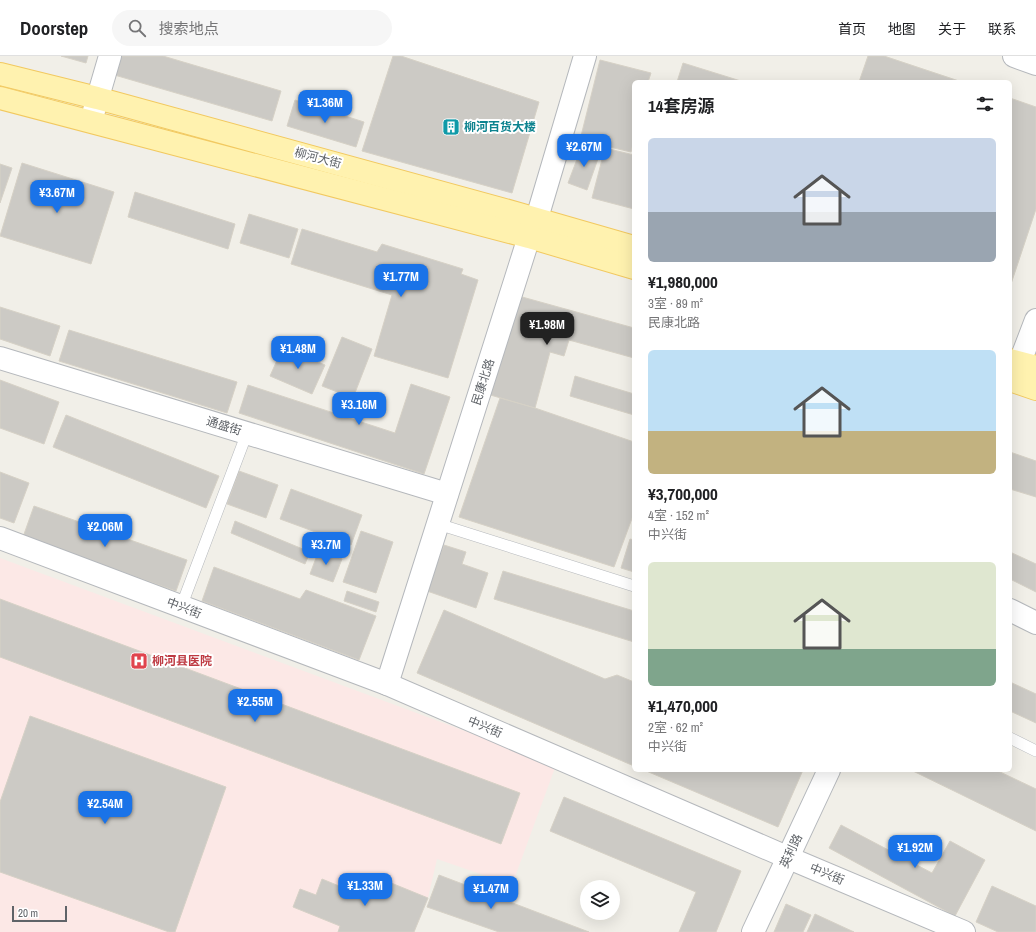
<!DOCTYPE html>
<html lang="zh">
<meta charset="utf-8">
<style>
:root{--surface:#fff;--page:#f6f6f6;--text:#202124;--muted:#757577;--line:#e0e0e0;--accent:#1a73e8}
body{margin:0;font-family:"Archivo Narrow","Noto Sans SC",sans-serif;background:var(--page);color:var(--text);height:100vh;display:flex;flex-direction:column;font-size:15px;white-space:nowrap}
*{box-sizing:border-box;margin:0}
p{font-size:13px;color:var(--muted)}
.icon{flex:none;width:22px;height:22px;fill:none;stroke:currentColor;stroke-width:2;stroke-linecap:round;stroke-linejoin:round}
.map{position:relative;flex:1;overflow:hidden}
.sheet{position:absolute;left:632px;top:24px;width:380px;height:692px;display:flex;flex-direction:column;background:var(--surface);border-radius:6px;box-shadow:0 4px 16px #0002}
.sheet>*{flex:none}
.controls{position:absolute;left:580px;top:824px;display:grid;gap:8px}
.controls a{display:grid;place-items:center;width:40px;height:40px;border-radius:50%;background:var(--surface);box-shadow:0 4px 16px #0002;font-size:20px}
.scale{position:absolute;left:12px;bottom:10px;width:55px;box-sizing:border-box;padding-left:4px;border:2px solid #5f6368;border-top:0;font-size:11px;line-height:14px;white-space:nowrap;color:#5f6368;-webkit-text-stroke:3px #fff;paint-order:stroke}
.price{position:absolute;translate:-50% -34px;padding:0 9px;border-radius:8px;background:var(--accent);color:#fff;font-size:13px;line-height:26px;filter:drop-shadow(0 1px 2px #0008)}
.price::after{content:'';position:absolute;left:50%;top:24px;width:12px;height:9px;margin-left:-6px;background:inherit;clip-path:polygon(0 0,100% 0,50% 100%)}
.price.on{background:#222;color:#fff}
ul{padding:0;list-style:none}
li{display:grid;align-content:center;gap:8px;height:212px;padding:0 16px}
li span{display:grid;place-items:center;height:124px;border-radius:6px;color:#555}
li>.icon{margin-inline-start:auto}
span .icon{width:72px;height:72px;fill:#fffc;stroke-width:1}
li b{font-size:17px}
h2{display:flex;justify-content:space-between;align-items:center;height:48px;padding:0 16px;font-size:17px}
header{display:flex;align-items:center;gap:24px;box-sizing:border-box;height:56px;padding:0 20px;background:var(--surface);border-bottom:1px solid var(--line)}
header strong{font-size:19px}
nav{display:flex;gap:22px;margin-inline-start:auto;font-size:14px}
.search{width:280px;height:36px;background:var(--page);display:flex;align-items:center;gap:10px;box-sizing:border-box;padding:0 14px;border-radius:22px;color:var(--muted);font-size:15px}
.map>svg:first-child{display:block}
.medical{fill:#fce8e6}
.building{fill:#cccac5;stroke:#d6d1c6}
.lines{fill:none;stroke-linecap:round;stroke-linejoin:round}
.service-casing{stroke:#b5b8bc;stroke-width:12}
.minor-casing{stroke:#b5b8bc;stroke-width:24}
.tertiary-casing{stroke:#b5b8bc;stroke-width:24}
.primary-casing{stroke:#f2c960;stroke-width:24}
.service{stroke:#fff;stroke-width:11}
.minor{stroke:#fff;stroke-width:22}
.tertiary{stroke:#fff;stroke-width:22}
.primary{stroke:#fff2af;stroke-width:22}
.labels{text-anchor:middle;stroke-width:4;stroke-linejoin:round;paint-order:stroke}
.culture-label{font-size:12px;font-weight:bold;fill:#0d838f;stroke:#fff;text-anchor:start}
.street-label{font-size:12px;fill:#5f6368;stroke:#fff}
.health-label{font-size:12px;font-weight:bold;fill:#be3a42;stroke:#fff;text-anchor:start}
</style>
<header>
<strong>Doorstep</strong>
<div class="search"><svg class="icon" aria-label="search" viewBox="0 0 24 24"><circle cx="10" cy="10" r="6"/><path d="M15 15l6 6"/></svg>搜索地点</div>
<nav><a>首页</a><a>地图</a><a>关于</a><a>联系</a></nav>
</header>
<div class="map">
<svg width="1036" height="876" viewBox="0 0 1036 876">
<rect width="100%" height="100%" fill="#f1efe8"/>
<polygon class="medical" points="0,502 556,709 512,829 437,803 428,842 414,876 0,876"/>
<g class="building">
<polygon points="61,0 88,0 86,7"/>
<polygon points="116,0 163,0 281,35 272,65 111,18"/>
<polygon points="393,0 401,0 539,46 512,137 362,95"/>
<polygon points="868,0 884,0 962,26 859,26"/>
<polygon points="600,4 651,17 648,26 634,26 634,84 631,96 580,84"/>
<polygon points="683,7 744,26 677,26"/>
<polygon points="1010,42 1036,51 1036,153 1010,231"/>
<polygon points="295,44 364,66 356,91 287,70"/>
<polygon points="582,90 600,97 587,134 568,127"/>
<polygon points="605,92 634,99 634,153 592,142"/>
<polygon points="22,107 114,136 91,208 0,180"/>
<polygon points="0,108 12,112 0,147"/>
<polygon points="135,136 235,168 228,193 128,161"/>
<polygon points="249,158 298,173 289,202 240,187"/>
<polygon points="302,173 377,196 382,188 463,213 461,218 478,224 448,322 374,300 392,239 291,208"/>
<polygon points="515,239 634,272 634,302 569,284 564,300 550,296 535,352 487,338"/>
<polygon points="0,251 60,270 50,300 0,283"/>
<polygon points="69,274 237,326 227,357 59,305"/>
<polygon points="342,281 372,293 353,342 322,330"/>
<polygon points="283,291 325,309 312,338 270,320"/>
<polygon points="575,320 634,338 634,359 570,340"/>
<polygon points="0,324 59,346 44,388 0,372"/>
<polygon points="411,328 450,341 424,418 239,357 248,329 395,377"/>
<polygon points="500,342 535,352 634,386 634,457 614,511 459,461"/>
<polygon points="66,359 219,420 206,452 53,391"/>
<polygon points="1010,396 1036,405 1036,441 1010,433"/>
<polygon points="239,415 278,429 266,462 227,448"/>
<polygon points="0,416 29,427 14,467 0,462"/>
<polygon points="291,433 362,459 351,489 280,463"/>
<polygon points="34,450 187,504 176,535 23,481"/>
<polygon points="235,465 310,496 305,508 231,477"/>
<polygon points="361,475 393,486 376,537 343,526"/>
<polygon points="630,483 634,484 634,516 621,512"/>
<polygon points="444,489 466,496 462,508 488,517 476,552 427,535"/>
<polygon points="319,494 342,503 333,526 310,518"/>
<polygon points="1010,496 1036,508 1036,536 1010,523"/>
<polygon points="214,511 300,543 306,534 376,560 359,604 202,545"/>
<polygon points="503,515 634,555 634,586 494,543"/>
<polygon points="347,535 379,546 376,556 344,545"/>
<polygon points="0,543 520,737 501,788 0,601"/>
<polygon points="444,554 605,623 617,619 634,626 634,710 417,617"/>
<polygon points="1010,626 1036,638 1036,667 1010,655"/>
<polygon points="30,660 226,731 175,876 169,876 0,816 0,746"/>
<polygon points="644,714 803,714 778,771"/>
<polygon points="913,714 996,714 1036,733 1036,775 913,715"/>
<polygon points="564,741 741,815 716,876 679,876 696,836 550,775"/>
<polygon points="841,769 932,817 950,785 985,804 955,860 829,792"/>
<polygon points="439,819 589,876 499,876 427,851"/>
<polygon points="374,820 428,842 414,876 338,876 340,870 293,851 300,833 316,839 322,823 366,841"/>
<polygon points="992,830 1036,850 1036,876 998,876 976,866"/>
<polygon points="786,848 811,859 803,876 774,876"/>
<polygon points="815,858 854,876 807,876"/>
</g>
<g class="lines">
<g class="service-casing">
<g id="service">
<polyline points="438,468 634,530"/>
<polyline points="181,551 247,377"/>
<polyline points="1010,682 1036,695"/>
</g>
</g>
<g class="minor-casing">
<g id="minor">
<polyline points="91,65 110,0"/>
<polyline points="0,302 447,438"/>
<polyline points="0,482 387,628 796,805 964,876"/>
<polyline points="1010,554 1036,567"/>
<polyline points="387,628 529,181 537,162 585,0"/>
</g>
</g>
<g class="tertiary-casing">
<g id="tertiary">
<polyline points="1014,0 1036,8"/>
<polyline points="1013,324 1036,264"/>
<polyline points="753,876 829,714"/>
</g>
</g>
<g class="primary-casing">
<g id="primary">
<polyline points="0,18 97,42 516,157 634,191"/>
<polyline points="0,42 529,181 634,212"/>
<polyline points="1010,304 1036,311"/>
<polyline points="1010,324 1036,333"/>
</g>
</g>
<use href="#service" class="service"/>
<use href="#minor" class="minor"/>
<use href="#tertiary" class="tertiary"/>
<use href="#primary" class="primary"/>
</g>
<defs>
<g id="building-square" transform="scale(0.9)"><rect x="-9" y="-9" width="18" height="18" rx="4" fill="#0f9aa8" stroke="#fff"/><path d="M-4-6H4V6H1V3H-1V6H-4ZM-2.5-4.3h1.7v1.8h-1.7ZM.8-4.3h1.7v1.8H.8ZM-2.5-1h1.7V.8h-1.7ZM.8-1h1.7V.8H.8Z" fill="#fff"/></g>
<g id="hospital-square" transform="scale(0.9)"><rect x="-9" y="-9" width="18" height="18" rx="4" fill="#e0444e" stroke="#fff"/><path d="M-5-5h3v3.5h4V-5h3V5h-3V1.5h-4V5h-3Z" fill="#fff"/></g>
</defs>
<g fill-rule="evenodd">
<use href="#building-square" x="451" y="71"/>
<use href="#hospital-square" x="139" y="605"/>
</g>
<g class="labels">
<g class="culture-label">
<text x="464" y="75">柳河百货大楼</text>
</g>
<g class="street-label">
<text transform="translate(318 102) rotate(15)" y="4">柳河大街</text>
<text transform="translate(483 326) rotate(-72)" y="4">民康北路</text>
<text transform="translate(224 370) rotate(17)" y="4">通盛街</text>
<text transform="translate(184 552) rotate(21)" y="4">中兴街</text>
<text transform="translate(485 671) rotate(23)" y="4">中兴街</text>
<text transform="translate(791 795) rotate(-65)" y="4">英利路</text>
<text transform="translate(827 818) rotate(23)" y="4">中兴街</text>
</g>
<g class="health-label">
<text x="152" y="609">柳河县医院</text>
</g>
</g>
</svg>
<div class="controls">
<a><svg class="icon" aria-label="layers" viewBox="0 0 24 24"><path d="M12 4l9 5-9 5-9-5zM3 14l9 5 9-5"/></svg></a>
</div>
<div class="scale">20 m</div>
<b class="price" style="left:325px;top:68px">¥1.36M</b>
<b class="price" style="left:584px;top:112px">¥2.67M</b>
<b class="price" style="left:57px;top:158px">¥3.67M</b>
<b class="price" style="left:401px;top:242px">¥1.77M</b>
<b class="price on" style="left:547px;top:290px">¥1.98M</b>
<b class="price" style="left:298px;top:314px">¥1.48M</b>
<b class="price" style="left:359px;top:370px">¥3.16M</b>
<b class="price" style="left:105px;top:492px">¥2.06M</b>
<b class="price" style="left:326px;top:510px">¥3.7M</b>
<b class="price" style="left:255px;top:667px">¥2.55M</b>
<b class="price" style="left:105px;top:769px">¥2.54M</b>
<b class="price" style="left:915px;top:813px">¥1.92M</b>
<b class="price" style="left:365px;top:851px">¥1.33M</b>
<b class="price" style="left:491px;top:854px">¥1.47M</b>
<section class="sheet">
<h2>14套房源<svg class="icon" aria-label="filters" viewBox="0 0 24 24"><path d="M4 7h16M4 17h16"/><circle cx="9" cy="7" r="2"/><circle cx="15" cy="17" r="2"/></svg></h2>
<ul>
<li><span style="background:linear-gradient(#c9d6e8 60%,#9aa5b1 0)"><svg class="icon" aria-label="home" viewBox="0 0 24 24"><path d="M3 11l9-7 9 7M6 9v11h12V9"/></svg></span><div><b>¥1,980,000</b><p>3室 · 89 m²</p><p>民康北路</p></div></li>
<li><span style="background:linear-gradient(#bfe0f5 65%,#c2b280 0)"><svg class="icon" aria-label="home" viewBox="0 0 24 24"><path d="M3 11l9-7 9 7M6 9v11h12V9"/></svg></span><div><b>¥3,700,000</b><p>4室 · 152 m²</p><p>中兴街</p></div></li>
<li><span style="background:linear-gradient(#dfe7d0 70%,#7fa58c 0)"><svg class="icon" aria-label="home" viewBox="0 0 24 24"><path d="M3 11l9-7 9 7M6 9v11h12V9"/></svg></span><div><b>¥1,470,000</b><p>2室 · 62 m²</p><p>中兴街</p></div></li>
</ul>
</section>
</div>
